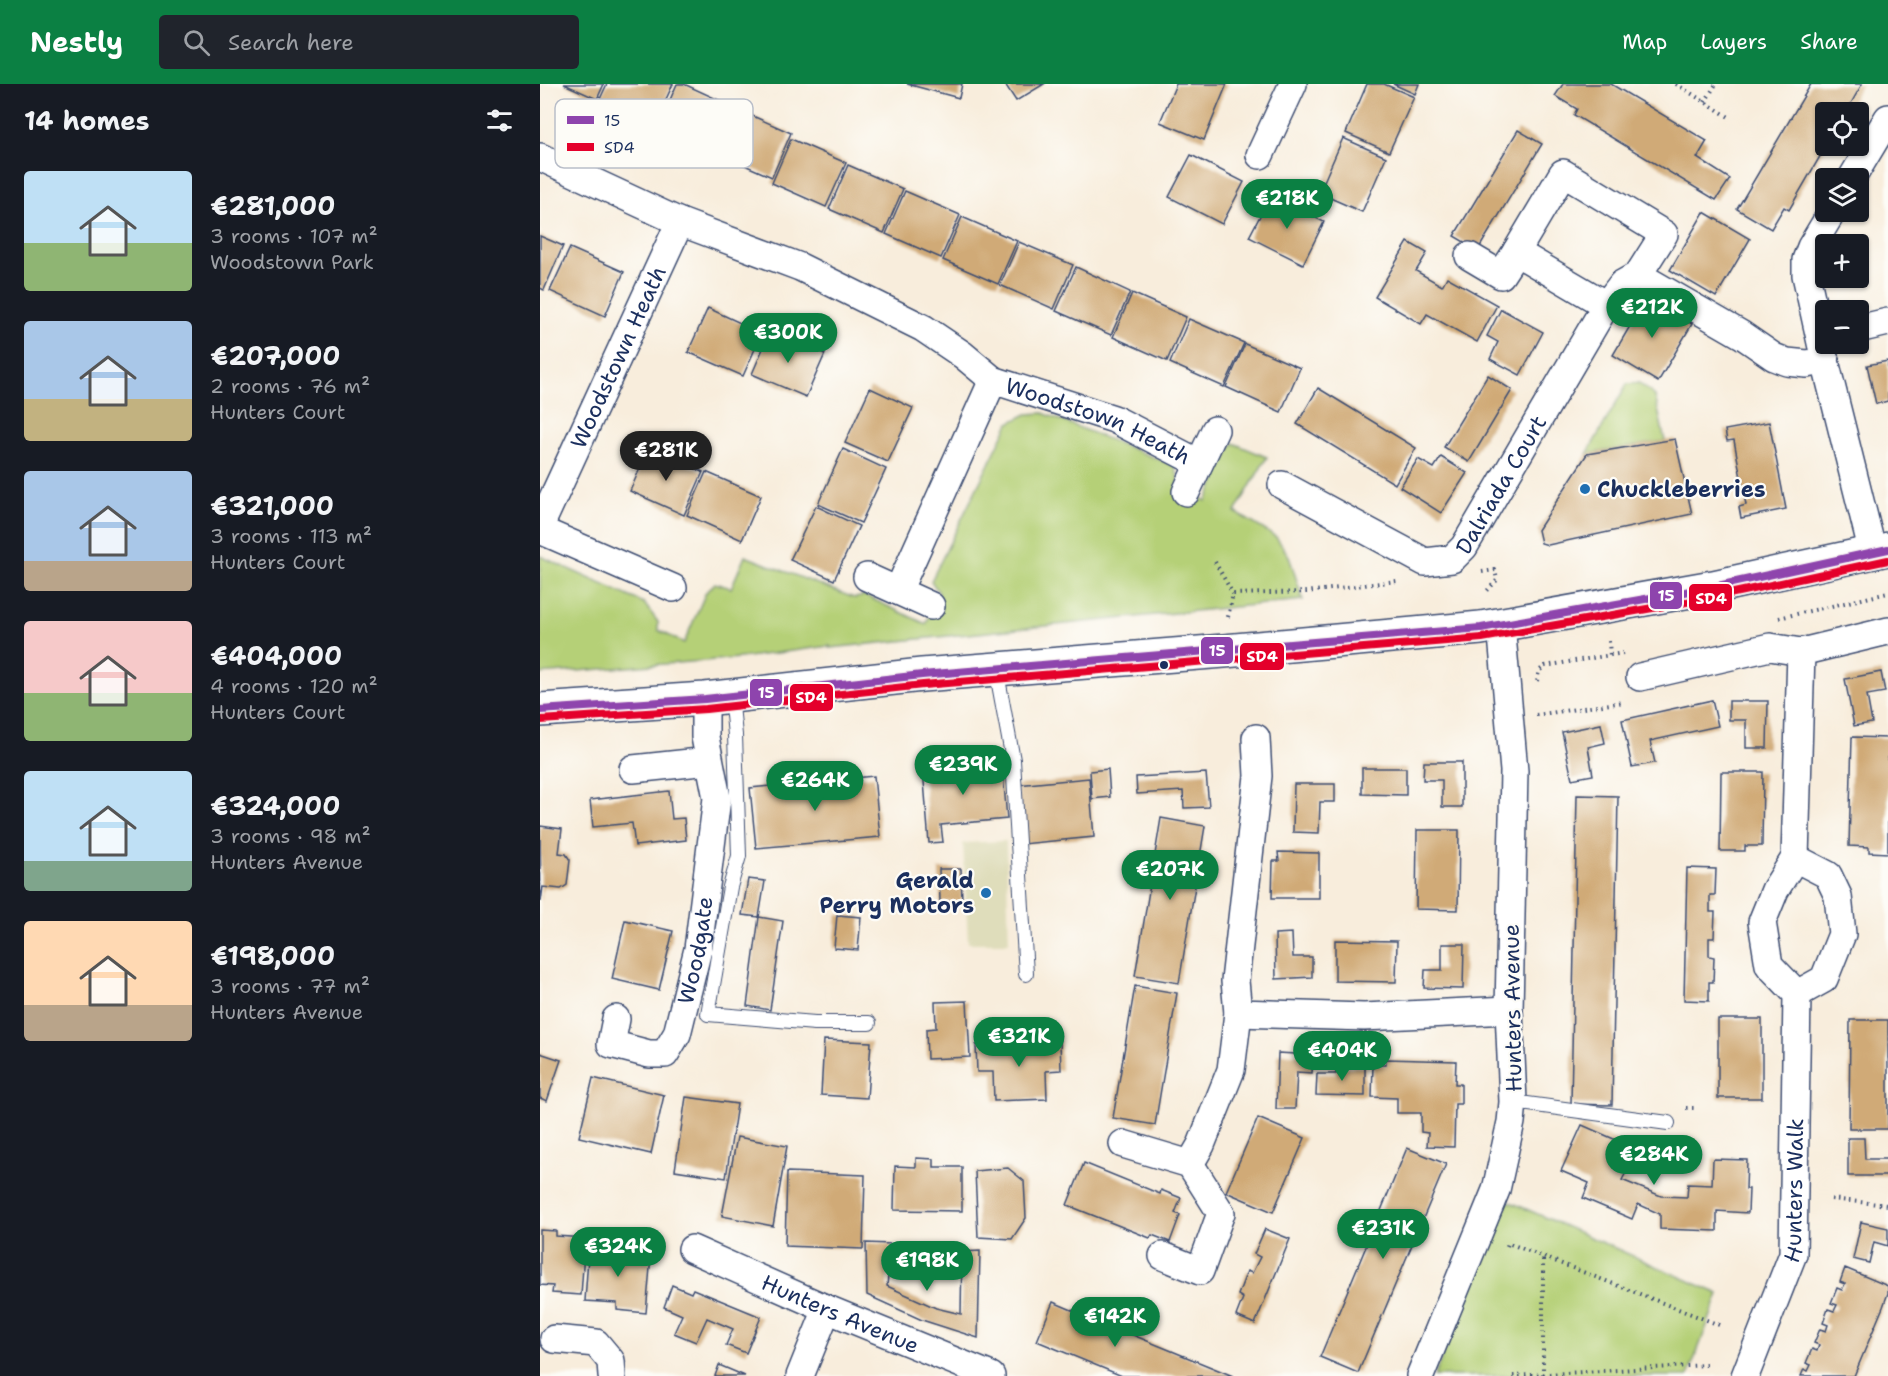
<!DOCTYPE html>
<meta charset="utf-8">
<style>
:root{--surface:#171b24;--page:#20242c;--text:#f1f3f6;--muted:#9ea1a6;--accent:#0b8043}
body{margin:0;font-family:"Shantell Sans",sans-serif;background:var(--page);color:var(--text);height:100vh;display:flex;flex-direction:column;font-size:22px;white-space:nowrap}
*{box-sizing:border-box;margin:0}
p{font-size:20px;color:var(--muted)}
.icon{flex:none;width:33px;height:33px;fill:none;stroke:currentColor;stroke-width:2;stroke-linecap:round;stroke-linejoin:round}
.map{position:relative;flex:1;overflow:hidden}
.panel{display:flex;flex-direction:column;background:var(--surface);width:540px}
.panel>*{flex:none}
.fabs{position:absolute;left:1275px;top:18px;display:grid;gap:12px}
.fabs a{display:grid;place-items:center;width:54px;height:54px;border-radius:6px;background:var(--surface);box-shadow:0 2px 4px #0004;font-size:30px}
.price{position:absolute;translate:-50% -51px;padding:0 14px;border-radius:21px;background:var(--accent);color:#fff;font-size:20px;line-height:39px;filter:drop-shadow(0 2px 3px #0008)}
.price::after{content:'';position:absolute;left:50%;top:36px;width:18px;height:14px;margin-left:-9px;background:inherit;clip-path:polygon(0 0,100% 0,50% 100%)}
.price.current{background:#222;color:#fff}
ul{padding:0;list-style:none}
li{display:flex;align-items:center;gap:18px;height:150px;padding:0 24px}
li span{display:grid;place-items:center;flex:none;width:168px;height:120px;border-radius:6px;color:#555}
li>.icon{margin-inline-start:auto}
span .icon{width:72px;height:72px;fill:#fffc;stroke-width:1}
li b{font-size:26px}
h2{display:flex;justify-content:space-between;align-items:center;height:72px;padding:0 24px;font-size:26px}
header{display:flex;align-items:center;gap:36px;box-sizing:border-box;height:84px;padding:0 30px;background:var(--accent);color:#fff}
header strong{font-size:28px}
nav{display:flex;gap:33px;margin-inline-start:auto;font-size:21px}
.search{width:420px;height:54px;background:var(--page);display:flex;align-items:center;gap:15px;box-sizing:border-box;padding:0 21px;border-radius:6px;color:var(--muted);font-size:22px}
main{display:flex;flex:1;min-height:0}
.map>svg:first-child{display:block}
.built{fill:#dfddbb}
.green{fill:#b5d077;stroke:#68806a;stroke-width:1.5}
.building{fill:#d0aa77}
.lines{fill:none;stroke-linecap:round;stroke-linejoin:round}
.service-casing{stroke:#3c4c71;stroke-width:16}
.minor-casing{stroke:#3c4c71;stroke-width:30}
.tertiary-casing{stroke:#3c4c71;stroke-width:36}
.path{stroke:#3c4c71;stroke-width:4;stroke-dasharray:1.5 4.5;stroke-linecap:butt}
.service{stroke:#fff;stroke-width:14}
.minor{stroke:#fff;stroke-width:27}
.tertiary{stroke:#fff;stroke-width:33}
.bus-1-casing{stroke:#fdfcf7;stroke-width:12}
.bus-2-casing{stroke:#fdfcf7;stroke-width:12}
.bus-1{stroke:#8e44ad;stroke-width:8}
.bus-2{stroke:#e4002b;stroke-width:8}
.poi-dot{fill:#1f6fb2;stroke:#fdfcf7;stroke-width:2}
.bus-dot{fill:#1b2f5e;stroke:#fdfcf7;stroke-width:2}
.labels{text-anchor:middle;stroke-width:4.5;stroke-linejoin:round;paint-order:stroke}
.street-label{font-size:22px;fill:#1b2f5e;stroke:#fdfcf7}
.poi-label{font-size:22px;font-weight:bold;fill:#1b2f5e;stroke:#fdfcf7;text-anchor:start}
.key{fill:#fdfcf7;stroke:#b9bec9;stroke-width:1.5}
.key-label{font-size:16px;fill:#1b2f5e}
.line-badge{stroke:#fdfcf7;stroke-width:2}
.badge-label{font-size:16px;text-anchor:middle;font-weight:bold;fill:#fff}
</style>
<header>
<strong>Nestly</strong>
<div class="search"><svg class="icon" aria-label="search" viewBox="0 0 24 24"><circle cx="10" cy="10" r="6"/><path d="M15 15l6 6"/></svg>Search here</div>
<nav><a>Map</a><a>Layers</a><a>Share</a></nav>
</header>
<main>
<section class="panel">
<h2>14 homes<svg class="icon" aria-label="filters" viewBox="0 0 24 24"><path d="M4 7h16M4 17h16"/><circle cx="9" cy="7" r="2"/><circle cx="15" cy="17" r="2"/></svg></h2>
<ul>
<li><span style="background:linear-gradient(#bfe0f5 60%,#8fb573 0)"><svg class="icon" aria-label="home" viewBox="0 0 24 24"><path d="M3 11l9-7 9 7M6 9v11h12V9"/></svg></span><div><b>€281,000</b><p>3 rooms · 107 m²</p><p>Woodstown Park</p></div></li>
<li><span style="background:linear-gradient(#a9c7e8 65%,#c2b280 0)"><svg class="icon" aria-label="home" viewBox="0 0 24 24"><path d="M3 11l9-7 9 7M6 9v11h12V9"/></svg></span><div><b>€207,000</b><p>2 rooms · 76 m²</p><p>Hunters Court</p></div></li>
<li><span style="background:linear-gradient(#a9c7e8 75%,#b9a48a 0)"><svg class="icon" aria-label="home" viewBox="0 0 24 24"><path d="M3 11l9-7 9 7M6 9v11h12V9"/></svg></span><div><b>€321,000</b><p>3 rooms · 113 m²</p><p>Hunters Court</p></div></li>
<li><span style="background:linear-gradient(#f6c9c9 60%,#8fb573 0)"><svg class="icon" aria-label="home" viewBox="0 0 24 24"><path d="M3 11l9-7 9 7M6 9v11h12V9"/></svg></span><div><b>€404,000</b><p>4 rooms · 120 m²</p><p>Hunters Court</p></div></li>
<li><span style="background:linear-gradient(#bfe0f5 75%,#7fa58c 0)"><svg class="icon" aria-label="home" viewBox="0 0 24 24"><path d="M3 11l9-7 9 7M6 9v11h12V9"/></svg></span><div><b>€324,000</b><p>3 rooms · 98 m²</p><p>Hunters Avenue</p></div></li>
<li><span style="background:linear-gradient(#ffd9b3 70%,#b9a48a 0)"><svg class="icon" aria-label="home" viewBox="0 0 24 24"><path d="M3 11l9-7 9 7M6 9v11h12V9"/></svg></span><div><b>€198,000</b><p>3 rooms · 77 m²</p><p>Hunters Avenue</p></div></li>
</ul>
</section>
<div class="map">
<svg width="1348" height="1292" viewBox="0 0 1348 1292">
<rect width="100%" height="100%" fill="#fdfcf7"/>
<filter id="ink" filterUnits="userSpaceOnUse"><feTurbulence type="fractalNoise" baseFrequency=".0167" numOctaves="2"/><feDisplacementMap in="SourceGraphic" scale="12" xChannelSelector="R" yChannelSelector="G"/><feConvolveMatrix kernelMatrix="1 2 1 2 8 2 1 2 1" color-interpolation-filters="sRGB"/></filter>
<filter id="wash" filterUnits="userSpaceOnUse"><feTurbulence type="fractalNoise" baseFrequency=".008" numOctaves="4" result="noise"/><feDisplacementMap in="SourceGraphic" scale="24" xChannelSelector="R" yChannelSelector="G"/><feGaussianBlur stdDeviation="1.35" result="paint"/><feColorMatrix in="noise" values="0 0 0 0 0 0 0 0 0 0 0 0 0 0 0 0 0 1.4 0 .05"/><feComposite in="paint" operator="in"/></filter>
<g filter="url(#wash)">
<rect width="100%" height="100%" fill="#f8eddc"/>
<polygon class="built" points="466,757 469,859 428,859 423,759"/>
<g class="green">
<polygon points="1099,299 1115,312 1125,357 1047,370 1087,300"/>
<polygon points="503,329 635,382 641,403 666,417 693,359 727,373 695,428 736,453 749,472 763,516 289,564 290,562 200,574 0,590 0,472 104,519 118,538 118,546 144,559 166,508 175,499 191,504 205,472 314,514 321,513 322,511 328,513 386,540 399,509 391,497 469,339 487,330"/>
<polygon points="968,1117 1179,1210 1148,1292 894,1292"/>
</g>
<g id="blocks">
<g class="building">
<polygon points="24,0 64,0 57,15"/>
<polygon points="67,0 133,0 115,39 60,15"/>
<polygon points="137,0 144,0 192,22 173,65 119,41"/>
<polygon points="367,0 422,0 419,14"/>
<polygon points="465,0 504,0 476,17"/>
<polygon points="636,0 687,0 664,56 620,38"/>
<polygon points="827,0 844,0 874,13 849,68 806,49"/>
<polygon points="853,0 879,0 875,10"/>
<polygon points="1023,0 1071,0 1167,57 1157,74 1190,95 1176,116 1034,31 1037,25 1015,12"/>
<polygon points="1271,0 1322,0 1306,28 1286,28 1286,62 1249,126 1244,123 1231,145 1197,125"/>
<polygon points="197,25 251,49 232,93 177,69"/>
<polygon points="978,46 1002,60 938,166 914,152"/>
<polygon points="803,54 846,73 822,128 779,109"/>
<polygon points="251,55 306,79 286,123 232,99"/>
<polygon points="651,71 704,98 682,140 629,113"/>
<polygon points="308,81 363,105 344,149 289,125"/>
<polygon points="365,107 420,131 401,174 346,150"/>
<polygon points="731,111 784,138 763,180 709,153"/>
<polygon points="1164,128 1210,155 1176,213 1130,186"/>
<polygon points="422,133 477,157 458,200 403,176"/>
<polygon points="0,152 23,162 4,206 0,204"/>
<polygon points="479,158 533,181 514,225 460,201"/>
<polygon points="868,158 887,169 876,187 902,202 907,193 957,221 937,258 887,230 881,240 835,213"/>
<polygon points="30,164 84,188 65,232 10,207"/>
<polygon points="536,183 590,208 571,251 516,227"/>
<polygon points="592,209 646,233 627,277 573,253"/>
<polygon points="1107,213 1152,240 1118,298 1073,271"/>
<polygon points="168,224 222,249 203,292 148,268"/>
<polygon points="961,225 1003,248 980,291 950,275 958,258 947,252"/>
<polygon points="649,235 704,259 684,303 630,279"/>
<polygon points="231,246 285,270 266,313 212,290"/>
<polygon points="705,260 760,284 741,328 686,303"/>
<polygon points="1348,277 1348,317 1336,320 1327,281"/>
<polygon points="948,291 972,306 929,378 904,363"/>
<polygon points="330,304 373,324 348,378 305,359"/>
<polygon points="778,304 876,364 855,400 757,340"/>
<polygon points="1229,338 1246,425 1201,434 1199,423 1206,421 1194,356 1187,357 1185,346"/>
<polygon points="1135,355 1152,430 1008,461 1001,459 998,446 1047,370"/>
<polygon points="109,364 163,388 144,431 90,407"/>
<polygon points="303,365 346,385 321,439 278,420"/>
<polygon points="901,373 927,389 901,429 860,403 878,375 894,384"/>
<polygon points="166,388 221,412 202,456 147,431"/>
<polygon points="276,422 319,442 294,496 250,476"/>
<polygon points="1341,588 1345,608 1327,611 1332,639 1314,642 1305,595"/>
<polygon points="1172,616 1178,642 1110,657 1115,679 1092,683 1082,636"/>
<polygon points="1189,617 1228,617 1227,664 1206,664 1206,636 1189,636"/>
<polygon points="1061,640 1065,659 1048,663 1053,691 1032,695 1022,648"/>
<polygon points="1312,653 1348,654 1348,769 1329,768 1329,763 1309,762"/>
<polygon points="462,678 467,735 401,741 403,758 389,759 383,685"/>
<polygon points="884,678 922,678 922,723 902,723 902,696 883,696"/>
<polygon points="822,684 866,684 866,711 822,710"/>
<polygon points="568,685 570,713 552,715 550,687"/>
<polygon points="1181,688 1223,688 1222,762 1205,762 1205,767 1180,767"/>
<polygon points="666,689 669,723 644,724 643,707 597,710 596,693"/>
<polygon points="334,692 340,753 216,764 210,704"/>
<polygon points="549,694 554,753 482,760 477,701"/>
<polygon points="754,700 795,700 795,718 780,718 779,749 753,748"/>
<polygon points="129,707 132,735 144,734 146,756 95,762 92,739 53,743 50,716"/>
<polygon points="1037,711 1078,712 1072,1021 1031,1020"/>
<polygon points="621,734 665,742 639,899 595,892"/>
<polygon points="0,742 22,745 19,769 26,770 30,776 27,801 21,805 3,803 1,818"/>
<polygon points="877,746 919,746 918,826 876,825"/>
<polygon points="738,768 779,769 779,814 732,814 733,777 739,777"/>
<polygon points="1147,784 1176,785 1175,811 1170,811 1170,828 1175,828 1174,854 1169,854 1169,872 1174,873 1173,898 1169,898 1169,917 1144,916"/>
<polygon points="399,785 421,785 422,817 400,818"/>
<polygon points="208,795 225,797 219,833 202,831"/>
<polygon points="297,831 321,833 318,866 294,864"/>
<polygon points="219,833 243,837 230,926 207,922"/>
<polygon points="85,836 133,847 119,906 72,895"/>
<polygon points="752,849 753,873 772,873 772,893 736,895 735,850"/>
<polygon points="795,856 857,857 856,898 795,897"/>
<polygon points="902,860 924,860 923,905 884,904 885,886 902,886"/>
<polygon points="595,902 637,909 615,1041 573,1034"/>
<polygon points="427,917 430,973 387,975 386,945 396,944 395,918"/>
<rect x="1178" y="935" width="44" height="79"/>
<polygon points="1310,936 1348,936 1348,1045 1309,1045"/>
<polygon points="284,956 331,958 327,1014 281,1011"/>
<polygon points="520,957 521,986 506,987 507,1015 454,1017 453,988 437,988 436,961"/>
<polygon points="0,969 21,976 7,1017 0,1014"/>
<polygon points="738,969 773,971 772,989 757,988 755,1025 736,1025"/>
<polygon points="846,975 916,977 915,1000 921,1000 921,1020 915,1020 914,1063 887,1062 888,1049 881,1048 881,1029 857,1029 857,1014 832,1013 833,981 846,981"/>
<polygon points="796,983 825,983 825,1012 776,1011 777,990 796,990"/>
<polygon points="53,994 124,1011 111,1070 39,1053"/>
<polygon points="146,1013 197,1020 186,1094 135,1086"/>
<polygon points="718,1034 765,1054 733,1128 686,1108"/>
<polygon points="1042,1041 1092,1063 1084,1081 1089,1083 1082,1096 1121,1112 1147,1113 1148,1100 1172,1101 1173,1075 1207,1076 1206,1105 1209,1105 1208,1129 1177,1127 1177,1147 1120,1145 1120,1130 1098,1120 1092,1135 1043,1114 1049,1099 1021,1087"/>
<polygon points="197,1053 247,1062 233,1142 182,1132"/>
<polygon points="1308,1054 1324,1054 1325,1075 1348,1075 1348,1092 1308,1092"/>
<polygon points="867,1064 906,1080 818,1289 780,1273"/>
<polygon points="376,1074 394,1075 394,1083 422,1083 422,1127 354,1126 355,1082 376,1083"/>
<polygon points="544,1079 620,1110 621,1106 641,1114 635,1129 640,1131 630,1158 612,1151 610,1154 527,1121"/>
<polygon points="468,1084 484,1097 486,1134 472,1155 438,1153 435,1087"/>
<polygon points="247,1088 325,1091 323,1165 245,1162"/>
<polygon points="1321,1138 1348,1144 1348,1162 1334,1158 1329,1179 1313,1175"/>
<polygon points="725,1145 750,1155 715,1240 696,1232 703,1214 698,1211 707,1187 712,1189 720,1173 714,1170"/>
<polygon points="0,1146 16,1147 16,1152 45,1154 41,1211 12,1209 13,1202 0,1201"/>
<polygon points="49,1159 82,1161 81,1169 111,1172 106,1229 77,1226 77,1219 45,1217"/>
<polygon points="326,1159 351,1160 347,1202 396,1224 421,1230 422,1168 440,1167 438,1254 382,1236 327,1211"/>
<polygon points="1305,1184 1348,1202 1348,1209 1343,1223 1314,1292 1261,1292 1264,1285 1268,1287 1271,1281 1266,1279 1272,1265 1277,1267 1279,1261 1274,1259 1280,1245 1286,1247 1288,1241 1283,1239 1288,1225 1294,1227 1297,1221 1291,1219 1297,1204 1302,1206 1305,1200 1300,1198"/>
<polygon points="132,1201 151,1209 153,1205 221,1233 206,1269 186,1261 193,1245 167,1234 156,1258 134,1249 142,1231 124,1223"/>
<polygon points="513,1218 539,1229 693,1292 582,1292 497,1257"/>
<polygon points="179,1281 205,1292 175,1292"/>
</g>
</g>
</g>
<g filter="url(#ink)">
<use href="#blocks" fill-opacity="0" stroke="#3c4c71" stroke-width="1.5"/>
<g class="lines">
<g class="service-casing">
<g id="service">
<polyline points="456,584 473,676 486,890"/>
<polyline points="191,612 195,651 199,772 190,803 168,930 275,939 329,939"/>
<polyline points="973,1018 1128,1039"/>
</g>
</g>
<g class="minor-casing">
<g id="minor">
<polyline points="720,71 753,0"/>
<path id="s1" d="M 0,73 L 140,138 L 260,183 L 383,244 L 423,271 L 453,296 L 574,335 L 659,379"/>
<polyline points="1312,94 1348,34"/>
<polyline points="1292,128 1271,163 1266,176 1266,191 1285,277 1333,469"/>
<polyline points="976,168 1066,221"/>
<polyline points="929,172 961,191 976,168 1023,89 1124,150 1098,191"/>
<polyline points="1318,245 1348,238"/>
<path id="s2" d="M 742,401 L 885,478 L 912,475 L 924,463 L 1066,221 L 1082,200 L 1098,191 L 1202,251 L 1234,273 L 1247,278 L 1267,280 L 1285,277"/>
<polyline points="646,408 675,346"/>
<path id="s3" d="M 0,442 L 140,138"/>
<polyline points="0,446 133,504"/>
<polyline points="327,493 391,522"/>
<polyline points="358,507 453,296"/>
<polyline points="1100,593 1230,563 1261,568 1348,547"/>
<polyline points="93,685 169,677"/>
<polyline points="1255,774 1261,568"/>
<polyline points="698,929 824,933 969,926"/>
<path id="s4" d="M 76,935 L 71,960 L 109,970 L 125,970 L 137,950 L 158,865 L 177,714 L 165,653 L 165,615"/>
<polyline points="583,1060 650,1080 681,1129 660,1187 623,1172"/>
<polyline points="650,1080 661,1061 691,986 698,929 695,897 718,692 716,654"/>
<path id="s5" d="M 152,1165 L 287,1225 L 451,1292"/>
<polyline points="14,1255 56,1259 71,1277 72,1292"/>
<polyline points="260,1292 287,1225"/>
<polyline points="880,1292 956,1106 971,1038 973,1018 969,926 974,687 961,540"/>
<path id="s6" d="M 1205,1292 L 1253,1170 L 1257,910 L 1229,881 L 1222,838 L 1235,806 L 1255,774 L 1288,791 L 1298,812 L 1302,850 L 1284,895 L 1257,910"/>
</g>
</g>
<g class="tertiary-casing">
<polyline id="tertiary" points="0,626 165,615 382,591 684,567 941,544 1173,503 1348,465"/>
</g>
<g class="path">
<polyline points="1136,0 1189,33"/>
<polyline points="1165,18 1176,0"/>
<polyline points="675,478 693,510"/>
<polyline points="942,488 955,486 957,496 946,508"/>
<polyline points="688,533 693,510 766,508 857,497"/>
<polyline points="1239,534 1348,509"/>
<polyline points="1069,557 1070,572"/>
<polyline points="997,597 999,587 1005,582 1083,569"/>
<polyline points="996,631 1084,618"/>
<polyline points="1146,1024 1157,1024"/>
<polyline points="1291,1115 1348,1121"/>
<polyline points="967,1162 968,1159 1182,1242"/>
<polyline points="1003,1291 1003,1171"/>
<polyline points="973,1292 1166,1281"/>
</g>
<use href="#service" class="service"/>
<use href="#minor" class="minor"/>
<use href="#tertiary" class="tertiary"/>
<g class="bus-1-casing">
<polyline id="bus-1" points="0,626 165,615 382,591 941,544 1173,503 1348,465"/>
</g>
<g class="bus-2-casing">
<polyline id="bus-2" points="1,636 166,625 383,601 942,554 1175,513 1348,476"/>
</g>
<use href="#bus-1" class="bus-1"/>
<use href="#bus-2" class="bus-2"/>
</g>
</g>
<g class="poi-dot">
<circle cx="1045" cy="405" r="6"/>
<circle cx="446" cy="809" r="6"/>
</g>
<circle class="bus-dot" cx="624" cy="581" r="5"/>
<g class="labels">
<g class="street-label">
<text dy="8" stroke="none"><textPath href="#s3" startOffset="186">Woodstown Heath</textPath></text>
<text dy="8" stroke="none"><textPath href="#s1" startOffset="620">Woodstown Heath</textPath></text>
<text dy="8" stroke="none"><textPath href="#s2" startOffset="279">Dalriada Court</textPath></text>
<text dy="8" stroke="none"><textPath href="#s4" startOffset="190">Woodgate</textPath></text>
<text transform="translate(972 924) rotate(-91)" y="8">Hunters Avenue</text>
<text dy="8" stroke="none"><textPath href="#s6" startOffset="195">Hunters Walk</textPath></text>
<text dy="8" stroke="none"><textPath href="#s5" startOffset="162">Hunters Avenue</textPath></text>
</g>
<g class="poi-label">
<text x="1057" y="413">Chuckleberries</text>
<text x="434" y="804" text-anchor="end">Gerald<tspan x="434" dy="25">Perry Motors</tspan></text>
</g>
</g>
<rect x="15" y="15" width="198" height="69" rx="9" class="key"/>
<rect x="27" y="32" width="27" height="8" fill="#8e44ad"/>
<rect x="27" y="59" width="27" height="8" fill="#e4002b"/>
<g class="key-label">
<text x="64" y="42">15</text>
<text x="64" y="69">SD4</text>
</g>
<g class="line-badge">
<rect x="1109" y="497" width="34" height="29" rx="6" fill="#8e44ad"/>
<rect x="1148" y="499" width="45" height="29" rx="6" fill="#e4002b"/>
<rect x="660" y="552" width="34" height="29" rx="6" fill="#8e44ad"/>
<rect x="699" y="558" width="46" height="29" rx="6" fill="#e4002b"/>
<rect x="209" y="594" width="34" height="29" rx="6" fill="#8e44ad"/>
<rect x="249" y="599" width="45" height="29" rx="6" fill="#e4002b"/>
</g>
<g class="badge-label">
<text x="1126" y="517">15</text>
<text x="1171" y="520">SD4</text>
<text x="677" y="572">15</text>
<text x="722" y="578">SD4</text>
<text x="226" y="614">15</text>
<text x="271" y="619">SD4</text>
</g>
</svg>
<div class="fabs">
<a><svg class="icon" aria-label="locate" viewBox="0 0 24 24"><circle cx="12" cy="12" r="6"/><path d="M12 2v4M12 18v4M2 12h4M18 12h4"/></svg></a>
<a><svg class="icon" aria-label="layers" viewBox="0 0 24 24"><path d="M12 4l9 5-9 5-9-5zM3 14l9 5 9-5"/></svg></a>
<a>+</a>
<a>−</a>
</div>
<b class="price" style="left:747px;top:146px">€218K</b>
<b class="price" style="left:1112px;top:255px">€212K</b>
<b class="price" style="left:248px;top:280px">€300K</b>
<b class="price current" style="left:126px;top:398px">€281K</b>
<b class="price" style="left:423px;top:712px">€239K</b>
<b class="price" style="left:275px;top:728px">€264K</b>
<b class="price" style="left:630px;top:817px">€207K</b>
<b class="price" style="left:479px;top:984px">€321K</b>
<b class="price" style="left:802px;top:998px">€404K</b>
<b class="price" style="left:1114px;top:1102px">€284K</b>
<b class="price" style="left:843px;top:1176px">€231K</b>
<b class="price" style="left:78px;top:1194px">€324K</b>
<b class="price" style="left:387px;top:1208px">€198K</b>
<b class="price" style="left:575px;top:1264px">€142K</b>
</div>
</main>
